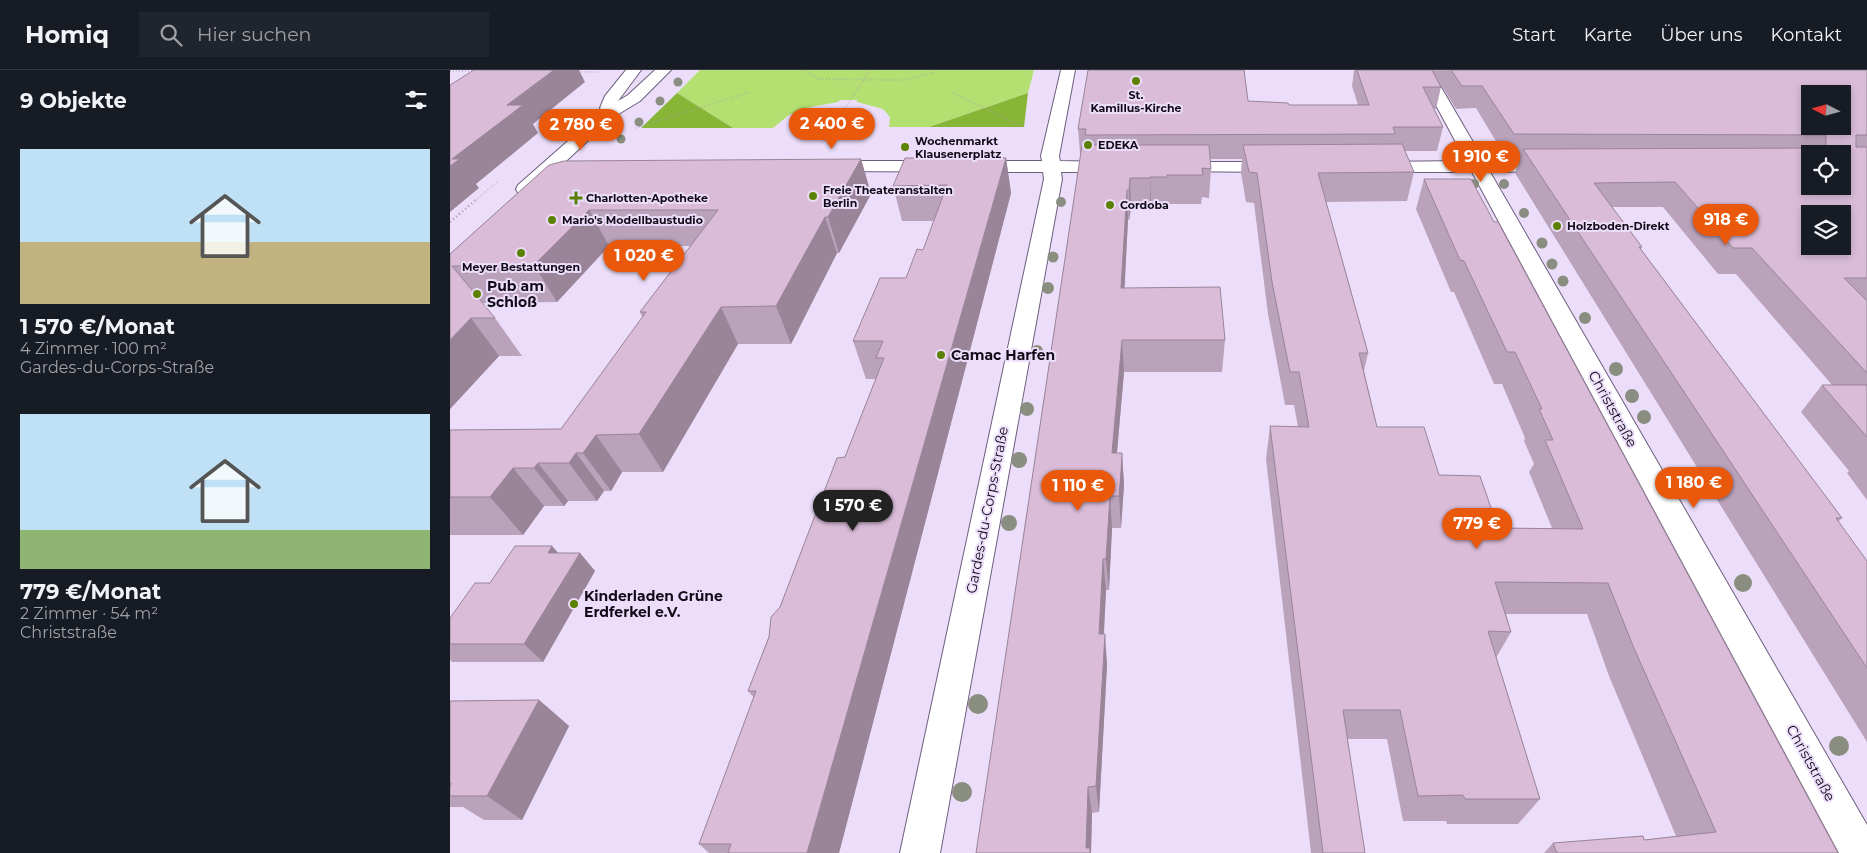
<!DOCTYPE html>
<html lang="de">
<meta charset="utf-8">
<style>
:root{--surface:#171b24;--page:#20242c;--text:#f1f3f6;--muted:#9ea1a6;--line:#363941;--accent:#ea580c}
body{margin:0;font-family:Montserrat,sans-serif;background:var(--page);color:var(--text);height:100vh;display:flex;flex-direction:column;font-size:19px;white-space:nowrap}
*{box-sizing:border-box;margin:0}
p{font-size:16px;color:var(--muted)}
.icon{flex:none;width:28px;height:28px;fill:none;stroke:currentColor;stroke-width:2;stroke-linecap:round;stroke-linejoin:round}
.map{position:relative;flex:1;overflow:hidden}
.details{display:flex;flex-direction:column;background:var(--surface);width:450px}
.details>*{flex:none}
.needle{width:32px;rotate:276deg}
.fabs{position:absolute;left:1351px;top:15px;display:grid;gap:10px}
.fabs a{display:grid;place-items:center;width:50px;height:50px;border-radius:0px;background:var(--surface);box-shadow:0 2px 8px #0003;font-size:25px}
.price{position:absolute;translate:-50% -42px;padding:0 11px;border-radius:18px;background:var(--accent);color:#fff;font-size:16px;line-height:32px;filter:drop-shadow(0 1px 2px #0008)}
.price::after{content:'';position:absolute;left:50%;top:30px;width:15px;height:11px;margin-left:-8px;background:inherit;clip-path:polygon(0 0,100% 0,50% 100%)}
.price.selected{background:#222;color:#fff}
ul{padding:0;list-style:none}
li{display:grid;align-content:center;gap:10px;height:265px;padding:0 20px}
li span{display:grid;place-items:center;height:155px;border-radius:0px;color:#555}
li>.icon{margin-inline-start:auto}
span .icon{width:90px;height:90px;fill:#fffc;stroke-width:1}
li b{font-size:21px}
h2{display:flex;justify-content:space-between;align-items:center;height:60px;padding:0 20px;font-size:21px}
header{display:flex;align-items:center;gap:30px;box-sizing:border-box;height:70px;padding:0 25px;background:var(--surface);border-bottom:1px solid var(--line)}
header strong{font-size:24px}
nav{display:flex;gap:28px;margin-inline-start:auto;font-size:18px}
.search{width:350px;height:45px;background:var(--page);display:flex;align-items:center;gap:12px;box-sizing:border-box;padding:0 18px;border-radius:0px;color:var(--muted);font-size:19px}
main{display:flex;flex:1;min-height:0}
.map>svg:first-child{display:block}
.green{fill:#b4e072}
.forest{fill:#87b536}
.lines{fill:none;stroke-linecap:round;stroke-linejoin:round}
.minor-casing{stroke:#6d5e7d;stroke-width:2}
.secondary-casing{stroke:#6d5e7d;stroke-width:2}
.path-far1{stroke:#a599b1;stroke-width:2;stroke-dasharray:0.5 2.5;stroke-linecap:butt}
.path{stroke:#a599b1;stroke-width:2.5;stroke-dasharray:1 3;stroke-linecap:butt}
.minor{fill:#fff;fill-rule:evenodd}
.secondary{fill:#fff;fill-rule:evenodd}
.tree{fill:#8a8e80}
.wall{fill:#bba2bb}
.shaded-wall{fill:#998498}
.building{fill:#dabcd9;stroke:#998498;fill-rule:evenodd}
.poi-dot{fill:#5b8100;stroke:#ecdefb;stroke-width:2}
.labels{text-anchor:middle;stroke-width:4;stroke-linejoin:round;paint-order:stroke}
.far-poi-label{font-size:11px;font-weight:bold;fill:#110b17;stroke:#ecdefb;text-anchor:start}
.poi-label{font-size:14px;font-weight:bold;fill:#110b17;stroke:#ecdefb;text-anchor:start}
.street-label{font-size:14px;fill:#110b17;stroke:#ecdefb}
</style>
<header>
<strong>Homiq</strong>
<div class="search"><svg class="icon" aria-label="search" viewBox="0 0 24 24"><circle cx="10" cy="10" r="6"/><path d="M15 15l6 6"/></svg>Hier suchen</div>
<nav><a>Start</a><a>Karte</a><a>Über uns</a><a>Kontakt</a></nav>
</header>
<main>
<section class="details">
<h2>9 Objekte<svg class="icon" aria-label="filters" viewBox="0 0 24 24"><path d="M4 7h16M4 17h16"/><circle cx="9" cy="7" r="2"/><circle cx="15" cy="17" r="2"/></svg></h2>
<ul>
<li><span style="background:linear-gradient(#bfe0f5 60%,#c2b280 0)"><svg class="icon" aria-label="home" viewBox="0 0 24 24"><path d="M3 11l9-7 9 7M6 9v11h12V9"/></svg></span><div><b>1 570 €/Monat</b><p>4 Zimmer · 100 m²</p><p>Gardes-du-Corps-Straße</p></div></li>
<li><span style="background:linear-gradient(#bfe0f5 75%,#8fb573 0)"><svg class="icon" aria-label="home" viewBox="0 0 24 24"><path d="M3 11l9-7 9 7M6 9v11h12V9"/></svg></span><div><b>779 €/Monat</b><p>2 Zimmer · 54 m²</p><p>Christstraße</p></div></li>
</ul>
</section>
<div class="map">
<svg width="1417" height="783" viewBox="0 0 1417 783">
<rect width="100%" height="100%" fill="#ecdefb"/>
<polygon class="green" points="250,0 584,0 578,23 479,57 439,57 440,47 433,39 407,32 407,30 390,30 388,32 361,37 339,45 323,58 283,58 227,23"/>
<g class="forest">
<polygon points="227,23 283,58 191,58"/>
<polygon points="578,23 574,57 479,57"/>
</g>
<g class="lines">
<g class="minor-casing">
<g id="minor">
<polygon points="611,0 625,0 609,86 610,91 665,92 671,93 674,97 671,101 665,102 611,102 612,109 490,783 450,783 594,109 593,102 376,101 370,100 367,96 370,92 376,91 592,91 591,86"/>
<polygon points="967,0 981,0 1034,91 1105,91 1111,92 1114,96 1111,100 1105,101 1040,102 1417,755 1417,783 1389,783 1022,102 926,102 920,101 917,97 920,93 926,92 1016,91"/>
<polygon points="723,92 828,92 834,93 837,97 834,101 828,102 717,101 714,97 717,93"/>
</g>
</g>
<g class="secondary-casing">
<polygon id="secondary" points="176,0 191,0 168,31 178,25 205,0 221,0 190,31 162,48 82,123 75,125 68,123 66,119 68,115 152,41 150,38 155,26"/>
</g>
<g class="path-far1">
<polyline points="355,0 368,9 453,10 483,3 485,0"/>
<polyline points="0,1 24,1"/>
<polyline points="128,2 149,2"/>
<polyline points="503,23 574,57"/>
<polyline points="186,58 300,22"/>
<polyline points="372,73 420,0"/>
<polyline points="26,130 48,111"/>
</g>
<polyline class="path" points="0,152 27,129"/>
<use href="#minor" class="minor"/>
<use href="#secondary" class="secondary"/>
</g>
<g class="tree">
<circle cx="228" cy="12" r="4.5"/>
<circle cx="210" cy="31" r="4.5"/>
<circle cx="189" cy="52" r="4.5"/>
<circle cx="171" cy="69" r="4.5"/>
<circle cx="1024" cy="114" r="5"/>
<circle cx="1054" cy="114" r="5"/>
<circle cx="611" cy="132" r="5"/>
<circle cx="1074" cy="143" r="5"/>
<circle cx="1092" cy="173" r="5.5"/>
<circle cx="603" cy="187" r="5.5"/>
<circle cx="1102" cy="194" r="5.5"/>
<circle cx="1113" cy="211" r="5.5"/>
<circle cx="598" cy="218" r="6"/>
<circle cx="1135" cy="248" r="6"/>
<circle cx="587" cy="281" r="6"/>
<circle cx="1166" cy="299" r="7"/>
<circle cx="1182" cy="326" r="7"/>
<circle cx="577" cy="339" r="7"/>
<circle cx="1194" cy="347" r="7"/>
<circle cx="569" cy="390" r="8"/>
<circle cx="559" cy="453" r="8"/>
<circle cx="1293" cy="513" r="9"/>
<circle cx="528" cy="634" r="10"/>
<circle cx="1389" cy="676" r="10"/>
<circle cx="512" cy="722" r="10"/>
</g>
<g class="wall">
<polygon points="904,0 982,0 991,17 986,39 984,39 993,57 987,81 955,81 964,102 957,131 876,132 918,283 914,301 927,357 989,405 1048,458 1102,458 1079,402 1084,394 1074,371 1075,368 1052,314 1044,314 1004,222 1001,222 966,139 974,109 1044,152 1388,783 1094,783 1103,773 1194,770 1226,766 1159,606 1137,544 1056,544 1061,562 1046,588 1090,729 1068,754 997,754 996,751 953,751 937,669 897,669 915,783 861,783 816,389 820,356 848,357 844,335 835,335 818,244 804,133 796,132 791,103 792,89 760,89 761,99 759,128 752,127 751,134 716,134 716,136 701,136 700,138 681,138 679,150 678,150 674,218 775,270 772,302 674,302 667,383 672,383 674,415 671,458 662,458 659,520 656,520 654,564 657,595 649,742 642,743 641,780 526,783 631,83 630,83 628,59 798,31 839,35 908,35 902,16"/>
<polygon points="982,0 1417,0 1417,430 1397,403 1399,401 1351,342 1372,315 1382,315 1286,204 1268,204 1213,137 1162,137 1192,177 1191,179 1392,448 1388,452 1417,491 1417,672 1065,103 1070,88 1056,88 1026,38 1006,39"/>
<polygon points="556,88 561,123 389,783 259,783 249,774 304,628 298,621 330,537 395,387 426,309 416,309 403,271 456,208 473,180 484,151 452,151 443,116"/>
<polygon points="411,89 421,124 389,183 387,183 341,274 288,274 213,402 172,402 161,421 154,421 147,431 118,431 114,436 94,436 73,465 0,465 0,360 111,359 193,248 190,242 241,176 159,176 107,232 32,233 45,248 72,286 49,286 0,339 0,184 99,95"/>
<polygon points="102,476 108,483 130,483 145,501 93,592 2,592 0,590 0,548 40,513"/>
<polygon points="89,630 119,656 72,750 34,750 13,737 0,737 0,631"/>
</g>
<g class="shaded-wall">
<polygon points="104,0 129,0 135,12 83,54 88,63 26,114 29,118 0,142 0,96 2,89 57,35"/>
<polygon points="556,88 561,123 389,783 357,783"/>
<polygon points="411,89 421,124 389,183 378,147"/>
<polygon points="700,107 701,136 700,138"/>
<polygon points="680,108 681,138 679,150 679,120"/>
<polygon points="677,120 678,150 673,249 671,218"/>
<polygon points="139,140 159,176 107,232 84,195"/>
<polygon points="375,147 387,183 341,274 326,236"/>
<polygon points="271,237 288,274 213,402 189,364"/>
<polygon points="21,248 49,286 0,339 0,270"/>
<polygon points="672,270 674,302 664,415 662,383"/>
<polygon points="146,365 172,402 161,421 133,383"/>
<polygon points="126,383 154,421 147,431 119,393"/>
<polygon points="672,383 674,415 671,458 669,426"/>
<polygon points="88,393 118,431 114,436 84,398"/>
<polygon points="63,398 94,436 73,465 40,427"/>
<polygon points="660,426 662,458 659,520 656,489"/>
<polygon points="102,476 118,494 98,483"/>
<polygon points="130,483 145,501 93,592 74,574"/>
<polygon points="653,489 656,520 652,595 649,564"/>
<polygon points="655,564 657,595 649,742 646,716"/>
<polygon points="89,630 119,656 72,750 37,726"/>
<polygon points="638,717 642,743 641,783 637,783 636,778"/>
</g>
<g class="building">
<polygon points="24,0 104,0 57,35 73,35 2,89 10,89 0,96 0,15"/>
<polygon points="638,0 794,0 798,31 838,33 839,35 919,35 907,0 982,0 991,17 973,17 993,57 943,57 945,64 635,65 636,59 628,59"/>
<path d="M 1001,0 L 1417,0 L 1417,65 L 1406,65 L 1406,77 L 1417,77 L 1417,208 L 1394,208 L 1417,231 L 1417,303 L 1302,178 L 1283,178 L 1225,112 L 1144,113 L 1192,177 L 1189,177 L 1392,448 L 1386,448 L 1417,491 L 1417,598 L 1073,79 L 1375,78 L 1376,76 L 1376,65 L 1064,64 L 1032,16 L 1012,16 ZM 1360,24 L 1392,24 L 1392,56 L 1360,56 ZM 1360,84 L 1392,84 L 1392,116 L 1360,116 ZM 1360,144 L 1392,144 L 1392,176 L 1360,176 Z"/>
<polygon points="952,74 964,102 868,103 918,283 909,283 927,357 974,357 989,405 1030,406 1048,458 1133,459 1095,370 1103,370 1089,339 1092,339 1065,282 1057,282 1014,191 1010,190 974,109 1021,109 1044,152 1048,152 1388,783 1107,783 1103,773 1193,766 1194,770 1266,762 1183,576 1158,513 1045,512 1061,562 1038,561 1090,729 1015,729 1013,725 968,726 950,640 893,640 915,783 873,783 820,356 859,357 849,302 840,302 822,212 807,103 799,102 793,75"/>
<polygon points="632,75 759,75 761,99 752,98 753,105 717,105 717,107 700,107 700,108 680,108 679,120 677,120 671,218 770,217 775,270 672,270 662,383 672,383 671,402 669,426 660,426 656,489 653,489 649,564 655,564 646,716 638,717 636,778 640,778 640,783 526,783"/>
<polygon points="455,88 556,88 357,783 278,783 281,774 249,774 306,621 298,621 319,567 321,547 330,537 387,388 395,387 434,288 426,288 433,271 403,271 430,208 456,208 467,179 473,180 497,115 443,116"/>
<polygon points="411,89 378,147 375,147 326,236 271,237 189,364 146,365 133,383 126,383 119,393 88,393 84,398 63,398 40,427 0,427 0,360 111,359 196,242 190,242 268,140 139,140 84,195 2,196 45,248 21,248 0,270 0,184 99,95 114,91"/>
<polygon points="1372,315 1417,315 1417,367"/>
<polygon points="65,476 102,476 98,483 130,483 74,574 0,574 0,548 25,513 40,513"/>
<polygon points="89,630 37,726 0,726 0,717 1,713 0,713 0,631"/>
</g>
<g class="poi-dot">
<circle cx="686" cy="11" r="5"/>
<circle cx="638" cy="75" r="5"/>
<circle cx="455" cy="77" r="5"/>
<circle cx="363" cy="126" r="5"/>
<path d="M123.5 120.5h5v5h5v5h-5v5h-5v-5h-5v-5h5z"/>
<circle cx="660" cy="135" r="5"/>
<circle cx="102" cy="150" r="5"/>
<circle cx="1107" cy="156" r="5"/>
<circle cx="71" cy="183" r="5"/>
<circle cx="27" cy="224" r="5"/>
<circle cx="491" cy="285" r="5"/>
<circle cx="124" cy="534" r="5"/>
</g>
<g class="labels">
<g class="far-poi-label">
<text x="686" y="29" text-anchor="middle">St.<tspan x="686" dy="13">Kamillus-Kirche</tspan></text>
<text x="465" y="75">Wochenmarkt<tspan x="465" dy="13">Klausenerplatz</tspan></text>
<text x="648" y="79">EDEKA</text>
<text x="373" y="124">Freie Theateranstalten<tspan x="373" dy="13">Berlin</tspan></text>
<text x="136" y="132">Charlotten-Apotheke</text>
<text x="670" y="139">Cordoba</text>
<text x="112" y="154">Mario's Modellbaustudio</text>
<text x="1117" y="160">Holzboden-Direkt</text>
<text x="71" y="201" text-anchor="middle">Meyer Bestattungen</text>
</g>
<g class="poi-label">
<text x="37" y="221">Pub am<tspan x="37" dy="16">Schloß</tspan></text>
<text x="501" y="290">Camac Harfen</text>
<text x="134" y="531">Kinderladen Grüne<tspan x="134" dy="16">Erdferkel e.V.</tspan></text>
</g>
<g class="street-label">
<text transform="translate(1163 339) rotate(61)" y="5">Christstraße</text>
<text transform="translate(537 440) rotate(-79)" y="5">Gardes-du-Corps-Straße</text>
<text transform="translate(1361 693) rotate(61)" y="5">Christstraße</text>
</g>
</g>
</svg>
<div class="fabs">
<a><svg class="needle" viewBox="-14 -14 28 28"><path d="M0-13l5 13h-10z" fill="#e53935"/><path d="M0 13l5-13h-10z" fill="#9ea1a6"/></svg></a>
<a><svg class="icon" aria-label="locate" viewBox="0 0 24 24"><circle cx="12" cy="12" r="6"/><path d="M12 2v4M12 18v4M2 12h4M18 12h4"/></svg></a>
<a><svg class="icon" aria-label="layers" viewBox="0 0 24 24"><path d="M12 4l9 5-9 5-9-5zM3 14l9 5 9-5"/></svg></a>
</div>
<b class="price" style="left:382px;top:80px">2 400 €</b>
<b class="price" style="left:131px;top:81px">2 780 €</b>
<b class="price" style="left:1031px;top:113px">1 910 €</b>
<b class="price" style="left:1276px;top:176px">918 €</b>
<b class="price" style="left:194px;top:212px">1 020 €</b>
<b class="price" style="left:1244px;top:439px">1 180 €</b>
<b class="price" style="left:628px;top:442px">1 110 €</b>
<b class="price selected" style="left:403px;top:462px">1 570 €</b>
<b class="price" style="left:1027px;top:480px">779 €</b>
</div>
</main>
